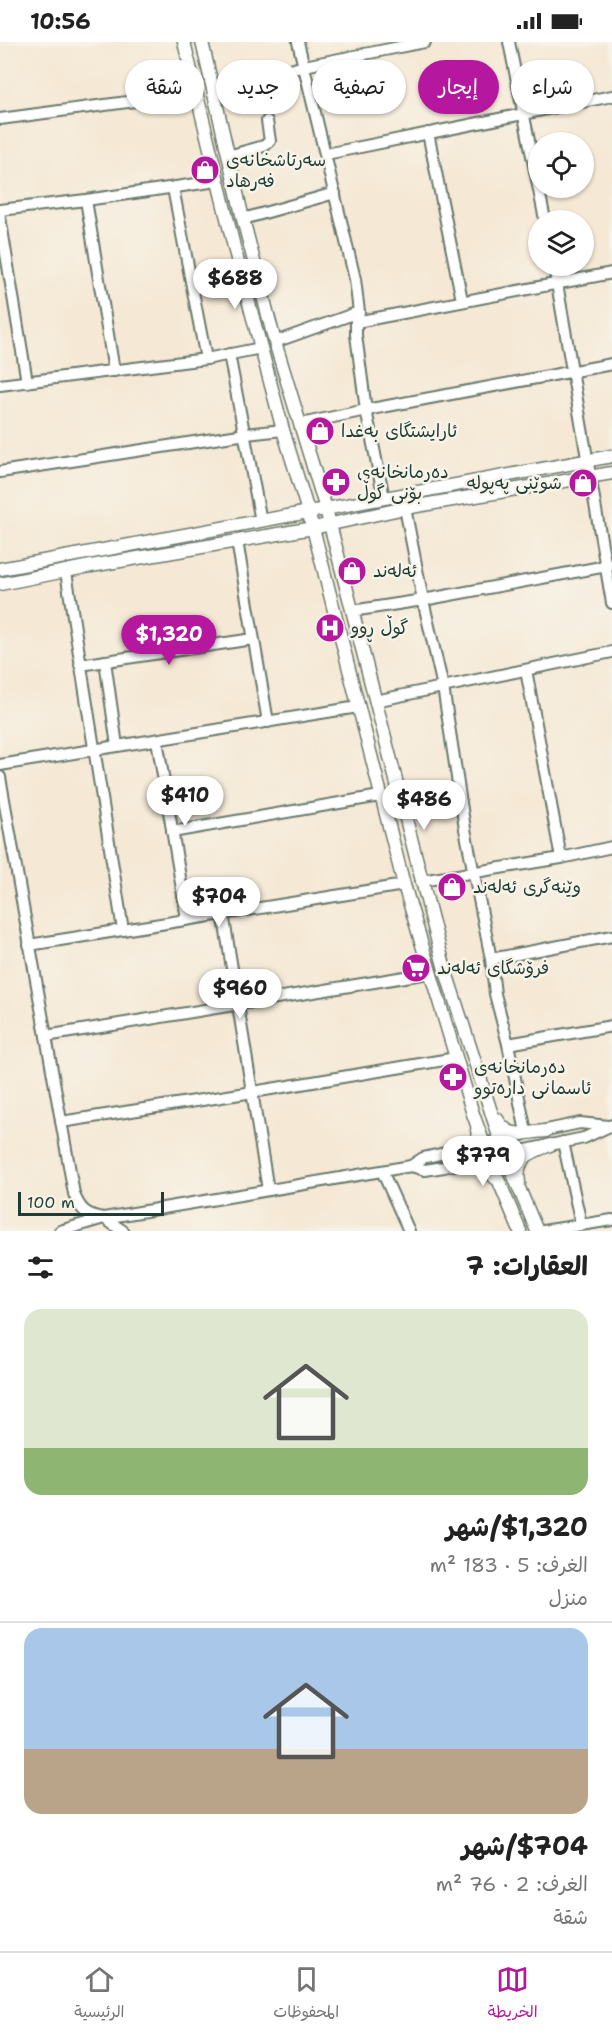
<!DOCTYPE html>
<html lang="ar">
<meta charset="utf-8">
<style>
:root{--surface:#fff;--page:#f2f2f2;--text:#222;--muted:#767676;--line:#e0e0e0;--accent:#b5179e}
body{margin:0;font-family:"Shantell Sans","Playpen Sans Arabic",sans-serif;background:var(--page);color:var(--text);direction:rtl;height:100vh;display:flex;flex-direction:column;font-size:22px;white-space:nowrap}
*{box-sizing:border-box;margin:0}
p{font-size:20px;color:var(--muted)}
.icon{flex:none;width:33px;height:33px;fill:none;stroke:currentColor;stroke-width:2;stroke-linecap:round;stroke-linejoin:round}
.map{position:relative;height:1189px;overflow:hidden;direction:ltr}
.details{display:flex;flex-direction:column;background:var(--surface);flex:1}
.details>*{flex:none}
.hud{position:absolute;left:18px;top:18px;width:576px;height:54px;direction:rtl;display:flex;gap:12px}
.fabs{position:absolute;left:528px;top:90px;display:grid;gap:12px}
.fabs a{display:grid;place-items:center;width:66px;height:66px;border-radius:50%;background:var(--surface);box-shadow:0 2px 4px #0004;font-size:30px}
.scale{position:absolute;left:18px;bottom:15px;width:146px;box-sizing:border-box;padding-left:6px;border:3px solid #1f3d34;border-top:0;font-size:16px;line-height:21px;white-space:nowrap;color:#1f3d34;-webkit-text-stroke:4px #f7f3e8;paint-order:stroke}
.price{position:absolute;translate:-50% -51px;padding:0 14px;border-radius:21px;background:#fff;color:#222;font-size:20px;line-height:39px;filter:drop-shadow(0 2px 3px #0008)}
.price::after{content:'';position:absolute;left:50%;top:36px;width:18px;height:14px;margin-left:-9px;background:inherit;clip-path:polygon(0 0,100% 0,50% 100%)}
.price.selected{background:var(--accent);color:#fff}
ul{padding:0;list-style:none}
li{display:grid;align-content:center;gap:12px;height:318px;padding:0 24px}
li+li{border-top:2px solid var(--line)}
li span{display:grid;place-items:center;height:186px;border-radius:18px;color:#555}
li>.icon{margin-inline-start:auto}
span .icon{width:108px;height:108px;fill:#fffc;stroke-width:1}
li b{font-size:26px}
h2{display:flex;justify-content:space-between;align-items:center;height:72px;padding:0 24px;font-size:26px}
.chip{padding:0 21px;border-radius:27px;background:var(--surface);box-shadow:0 2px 4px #0004;font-size:21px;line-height:54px}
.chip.selected{background:var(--accent);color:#fff}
.status{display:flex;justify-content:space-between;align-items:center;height:42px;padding:0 30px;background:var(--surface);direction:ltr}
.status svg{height:16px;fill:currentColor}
.tabs{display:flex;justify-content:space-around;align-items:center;height:84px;border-top:2px solid var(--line);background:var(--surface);font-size:16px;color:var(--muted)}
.tabs a{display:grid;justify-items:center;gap:3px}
.tabs .selected{color:var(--accent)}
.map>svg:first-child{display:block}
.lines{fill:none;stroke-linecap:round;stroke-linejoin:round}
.minor-casing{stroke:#6a796c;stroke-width:14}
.major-casing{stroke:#6a796c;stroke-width:15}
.minor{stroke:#fff;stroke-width:10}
.major{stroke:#fff;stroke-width:12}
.labels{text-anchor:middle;stroke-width:5;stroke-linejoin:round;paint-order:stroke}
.poi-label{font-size:18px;fill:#1f3d34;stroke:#f7f3e8;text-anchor:start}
</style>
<div class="status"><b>10:56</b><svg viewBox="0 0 49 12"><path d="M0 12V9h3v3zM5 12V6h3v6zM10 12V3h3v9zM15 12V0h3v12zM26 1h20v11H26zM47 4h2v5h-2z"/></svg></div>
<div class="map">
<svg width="612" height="1189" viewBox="0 0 612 1189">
<rect width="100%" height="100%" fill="#f7f3e8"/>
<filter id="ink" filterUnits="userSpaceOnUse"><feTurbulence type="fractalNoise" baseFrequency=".0167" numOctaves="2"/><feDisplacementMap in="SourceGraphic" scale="12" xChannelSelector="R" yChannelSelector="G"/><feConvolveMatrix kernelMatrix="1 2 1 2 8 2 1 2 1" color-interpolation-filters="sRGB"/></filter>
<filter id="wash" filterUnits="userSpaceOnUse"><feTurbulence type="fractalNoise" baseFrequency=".008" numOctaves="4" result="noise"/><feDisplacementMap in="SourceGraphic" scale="24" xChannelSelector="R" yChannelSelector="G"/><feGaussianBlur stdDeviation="1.35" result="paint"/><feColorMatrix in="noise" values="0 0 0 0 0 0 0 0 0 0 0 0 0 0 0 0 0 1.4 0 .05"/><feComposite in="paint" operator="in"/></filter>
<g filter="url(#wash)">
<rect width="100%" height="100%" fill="#f5e8d4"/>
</g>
<g filter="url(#ink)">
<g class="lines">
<g class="minor-casing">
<g id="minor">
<polyline points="298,0 355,237 359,270 356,280 356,293 366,368 384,456"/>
<polyline points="509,0 545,178"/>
<polyline points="214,50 304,24 425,0"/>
<polyline points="0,77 195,51"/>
<polyline points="428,91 462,258"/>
<polyline points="326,112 612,54"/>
<polyline points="228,114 264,104 270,99 267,79"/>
<polyline points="173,146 206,317"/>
<polyline points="86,158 114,329"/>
<polyline points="0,168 86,158 217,139"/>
<polyline points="0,175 27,340"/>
<polyline points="243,177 335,151"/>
<polyline points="554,224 612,561"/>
<polyline points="356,280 612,231"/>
<polyline points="275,300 359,270"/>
<polyline points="229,312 261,479"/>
<polyline points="0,343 206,317 261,306"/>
<polyline points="301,382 366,368 612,322"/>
<polyline points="0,430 246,392 283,388"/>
<polyline points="405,466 423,558 443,645 465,787 491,917 495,952 508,1002 526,1090"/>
<polyline points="237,499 268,680"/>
<polyline points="66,530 123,888"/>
<polyline points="352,569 423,558 612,523"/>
<polyline points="105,619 117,704"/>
<polyline points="80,623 253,597"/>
<polyline points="526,628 561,816"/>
<polyline points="375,659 612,610"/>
<polyline points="157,698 187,877"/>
<polyline points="0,723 358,665"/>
<path d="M 0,735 L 74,1152 C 80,1168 87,1174 104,1176 L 411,1124 L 425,1128 L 444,1125 L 584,1096 L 612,1083"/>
<polyline points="172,790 380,754"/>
<polyline points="421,839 561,816 612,805"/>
<polyline points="223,871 268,1148"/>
<polyline points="29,903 404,843"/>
<polyline points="491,917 612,894"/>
<polyline points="46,994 429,931"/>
<polyline points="508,1002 612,984"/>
<polyline points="61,1080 253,1050 456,1016"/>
<polyline points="537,1090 580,1081 608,1084"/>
<polyline points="563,1100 581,1182"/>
<polyline points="411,1124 423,1116 522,1093"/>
<polyline points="382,1129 409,1189"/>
<polyline points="60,1189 104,1176 123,1189"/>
<polyline points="543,1189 612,1178"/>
</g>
</g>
<g class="major-casing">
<g id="major">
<polyline points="184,0 235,209 283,388 313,486 404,843 473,1072 489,1116 520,1189"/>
<polyline points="202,0 243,177 275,300 326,467 444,924 505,1113 537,1189"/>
<polyline points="0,527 612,414"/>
<polyline points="0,542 91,524 313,486 405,466 612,431"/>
<path d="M 497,1077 C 510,1099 525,1090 546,1089"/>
<polyline points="460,1108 475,1100 478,1093 477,1088"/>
<path d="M 461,1122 C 475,1123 487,1123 495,1136"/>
<path d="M 519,1141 C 515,1115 529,1111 550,1103"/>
</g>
</g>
<use href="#minor" class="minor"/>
<use href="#major" class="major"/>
</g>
</g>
<defs>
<g id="shop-disc" transform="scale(1.5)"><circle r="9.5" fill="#b5179e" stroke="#f7f3e8"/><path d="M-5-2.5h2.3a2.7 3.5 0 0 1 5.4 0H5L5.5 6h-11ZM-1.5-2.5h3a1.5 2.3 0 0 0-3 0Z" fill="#fff"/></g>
<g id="pharmacy-disc" transform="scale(1.5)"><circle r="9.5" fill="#b5179e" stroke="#f7f3e8"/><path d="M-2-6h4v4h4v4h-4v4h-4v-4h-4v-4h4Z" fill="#fff"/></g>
<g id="hospital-disc" transform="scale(1.5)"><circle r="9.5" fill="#b5179e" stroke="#f7f3e8"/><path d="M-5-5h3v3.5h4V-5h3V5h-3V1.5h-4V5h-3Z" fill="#fff"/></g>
<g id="supermarket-disc" transform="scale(1.5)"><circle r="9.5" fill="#b5179e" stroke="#f7f3e8"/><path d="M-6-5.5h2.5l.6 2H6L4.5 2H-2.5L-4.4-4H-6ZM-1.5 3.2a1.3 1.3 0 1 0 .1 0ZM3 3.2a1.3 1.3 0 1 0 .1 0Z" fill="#fff"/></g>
</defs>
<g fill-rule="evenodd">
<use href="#shop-disc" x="205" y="128"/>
<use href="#shop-disc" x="320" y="389"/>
<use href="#pharmacy-disc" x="336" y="440"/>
<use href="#shop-disc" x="583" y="441"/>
<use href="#shop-disc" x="352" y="529"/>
<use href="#hospital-disc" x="330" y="586"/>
<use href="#shop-disc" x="452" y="845"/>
<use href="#supermarket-disc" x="416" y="926"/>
<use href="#pharmacy-disc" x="453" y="1035"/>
</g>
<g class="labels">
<g class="poi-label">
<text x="226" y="124">سەرتاشخانەی<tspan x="226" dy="21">فەرهاد</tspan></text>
<text x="341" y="395">ئارایشتگای بەغدا</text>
<text x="357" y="436">دەرمانخانەی<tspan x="357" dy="21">بۆنی گوڵ</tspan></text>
<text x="562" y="447" text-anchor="end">شوێنی پەپولە</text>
<text x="373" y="535">ئەلەند</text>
<text x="351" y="592">گوڵ ڕوو</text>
<text x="473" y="851">وێنەگری ئەلەند</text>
<text x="437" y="932">فرۆشگای ئەلەند</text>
<text x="474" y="1031">دەرمانخانەی<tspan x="474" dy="21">ئاسمانی دارەتوو</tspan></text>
</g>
</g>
</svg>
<div class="fabs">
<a><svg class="icon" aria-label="locate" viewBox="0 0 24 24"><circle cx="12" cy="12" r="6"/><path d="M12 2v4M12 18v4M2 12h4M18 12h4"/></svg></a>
<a><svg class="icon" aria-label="layers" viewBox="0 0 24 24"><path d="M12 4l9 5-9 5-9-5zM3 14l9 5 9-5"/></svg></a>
</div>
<div class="scale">100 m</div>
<b class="price" style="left:235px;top:268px">$688</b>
<b class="price selected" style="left:169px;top:624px">$1,320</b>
<b class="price" style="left:185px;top:785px">$410</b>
<b class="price" style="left:424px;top:789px">$486</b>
<b class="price" style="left:219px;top:886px">$704</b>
<b class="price" style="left:240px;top:978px">$960</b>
<b class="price" style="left:483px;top:1145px">$779</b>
<div class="hud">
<a class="chip">شراء</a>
<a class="chip selected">إيجار</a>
<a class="chip">تصفية</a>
<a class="chip">جديد</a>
<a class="chip">شقة</a>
</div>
</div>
<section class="details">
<h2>العقارات: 7<svg class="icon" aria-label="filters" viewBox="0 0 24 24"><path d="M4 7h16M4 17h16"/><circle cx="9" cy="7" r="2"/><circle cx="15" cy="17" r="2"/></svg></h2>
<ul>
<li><span style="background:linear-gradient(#dfe7d0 75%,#8fb573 0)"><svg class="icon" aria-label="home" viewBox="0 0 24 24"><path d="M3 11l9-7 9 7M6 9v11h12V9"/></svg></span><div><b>$1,320/شهر</b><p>الغرف: 5 · 183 m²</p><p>منزل</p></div></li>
<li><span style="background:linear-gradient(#a9c7e8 65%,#b9a48a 0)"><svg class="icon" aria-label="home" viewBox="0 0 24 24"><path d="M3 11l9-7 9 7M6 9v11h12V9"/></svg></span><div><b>$704/شهر</b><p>الغرف: 2 · 76 m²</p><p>شقة</p></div></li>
</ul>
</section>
<nav class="tabs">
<a class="selected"><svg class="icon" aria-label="map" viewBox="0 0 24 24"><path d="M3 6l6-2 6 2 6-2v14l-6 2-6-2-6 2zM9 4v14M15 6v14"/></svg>الخريطة</a>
<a><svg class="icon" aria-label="saved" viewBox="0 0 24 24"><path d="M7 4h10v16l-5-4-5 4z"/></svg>المحفوظات</a>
<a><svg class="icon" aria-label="home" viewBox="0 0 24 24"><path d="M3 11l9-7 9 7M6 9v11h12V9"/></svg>الرئيسية</a>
</nav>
